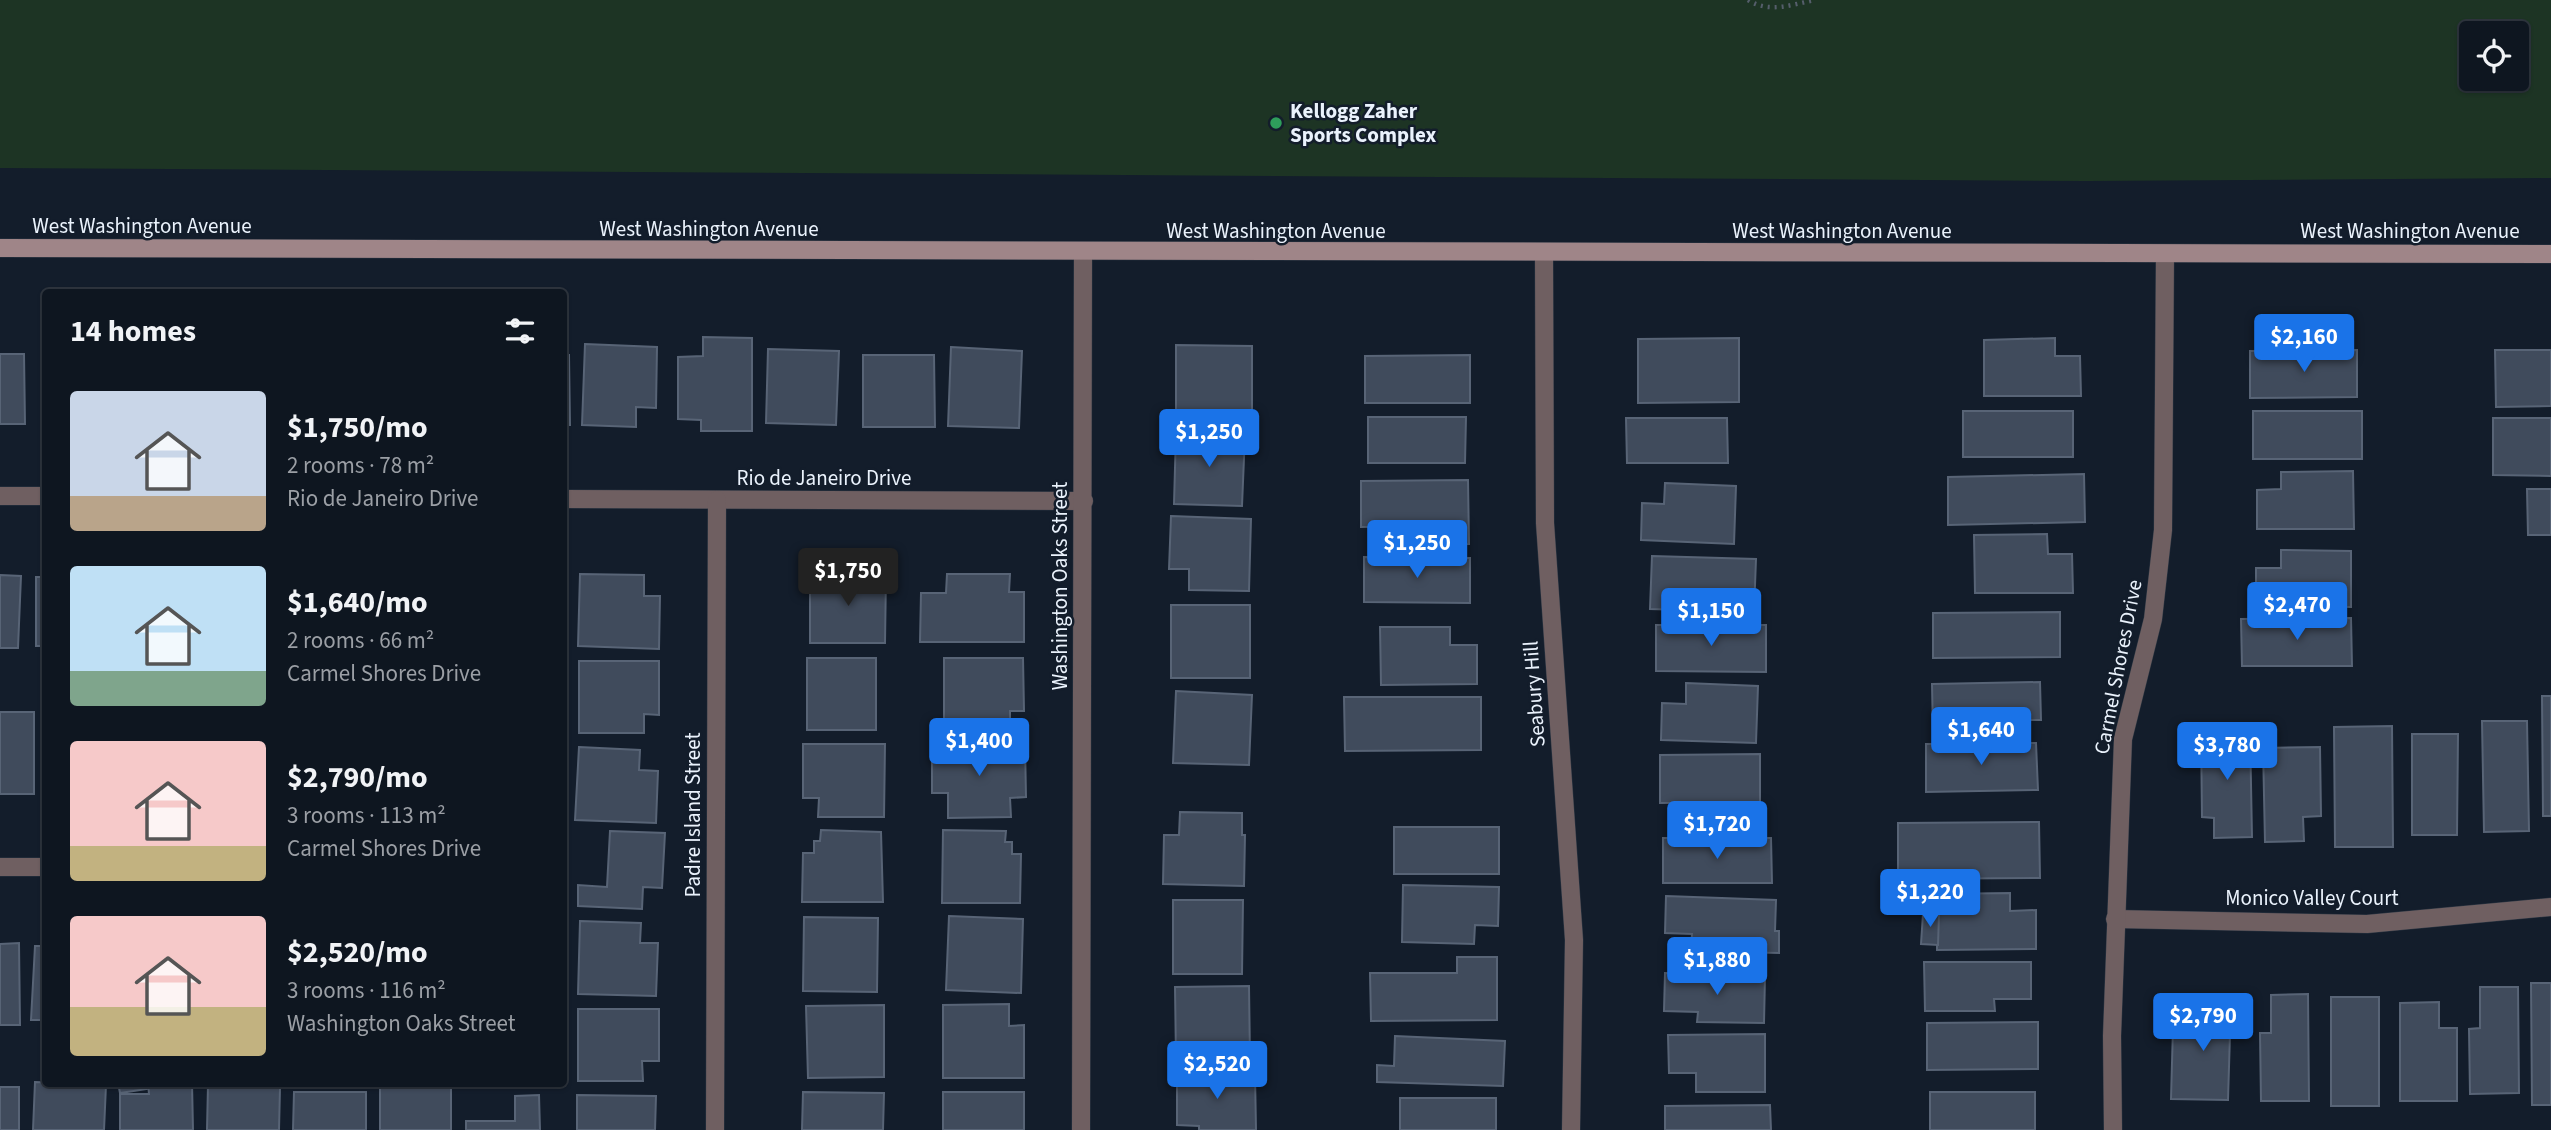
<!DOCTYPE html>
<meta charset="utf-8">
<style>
:root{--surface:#0e1620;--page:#1c232d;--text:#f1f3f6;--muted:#9b9fa5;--line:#2e353e;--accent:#1a73e8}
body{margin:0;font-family:"Source Sans 3",sans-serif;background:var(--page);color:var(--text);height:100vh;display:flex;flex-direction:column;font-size:26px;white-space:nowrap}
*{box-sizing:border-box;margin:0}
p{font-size:23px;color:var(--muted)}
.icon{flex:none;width:38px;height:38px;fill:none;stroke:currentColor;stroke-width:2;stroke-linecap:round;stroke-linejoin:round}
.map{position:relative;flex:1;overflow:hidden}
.drawer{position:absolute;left:42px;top:289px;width:525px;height:798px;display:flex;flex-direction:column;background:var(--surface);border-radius:7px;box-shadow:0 2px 5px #0004,0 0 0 2px var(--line)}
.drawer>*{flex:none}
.fabs{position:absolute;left:2459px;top:21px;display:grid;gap:14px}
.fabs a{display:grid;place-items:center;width:70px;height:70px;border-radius:7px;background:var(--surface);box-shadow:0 2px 5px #0004,0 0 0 2px var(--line);font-size:35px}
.price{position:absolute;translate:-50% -60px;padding:0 16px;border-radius:7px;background:var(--accent);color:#fff;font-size:23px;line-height:46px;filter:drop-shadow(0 2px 4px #0008)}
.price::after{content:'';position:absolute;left:50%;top:42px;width:21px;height:16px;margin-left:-10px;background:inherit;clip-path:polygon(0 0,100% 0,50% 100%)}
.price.selected{background:#222;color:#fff}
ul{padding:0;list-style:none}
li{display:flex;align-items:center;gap:21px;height:175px;padding:0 28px}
li span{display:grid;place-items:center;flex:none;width:196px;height:140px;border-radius:7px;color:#555}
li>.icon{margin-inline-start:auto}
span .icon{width:84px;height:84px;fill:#fffc;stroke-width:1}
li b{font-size:30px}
h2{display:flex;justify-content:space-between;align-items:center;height:84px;padding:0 28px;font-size:30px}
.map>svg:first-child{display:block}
.green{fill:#1d3424;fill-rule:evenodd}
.building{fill:#404b5c;stroke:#586476;stroke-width:2}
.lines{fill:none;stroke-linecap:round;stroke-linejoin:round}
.minor-casing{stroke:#2d3744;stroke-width:19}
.secondary-casing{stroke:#2d3744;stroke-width:19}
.path{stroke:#555e6b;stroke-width:4.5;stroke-dasharray:2 5;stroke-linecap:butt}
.minor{stroke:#6f5f61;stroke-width:18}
.secondary{stroke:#9f8588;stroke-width:18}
.leisure-dot{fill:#2e9e5b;stroke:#131d2b;stroke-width:2.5}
.labels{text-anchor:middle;stroke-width:5;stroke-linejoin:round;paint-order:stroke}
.poi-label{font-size:21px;font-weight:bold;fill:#eaf2fc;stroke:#131d2b;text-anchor:start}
.street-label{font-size:21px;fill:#eaf2fc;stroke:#131d2b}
</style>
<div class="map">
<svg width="2551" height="1130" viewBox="0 0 2551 1130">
<rect width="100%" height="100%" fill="#131d2b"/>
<path class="green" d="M 0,0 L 2551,0 L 2551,178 L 2087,181 L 0,168 ZM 2471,33 L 2516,33 L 2516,79 L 2471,79 Z"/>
<g class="building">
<polygon points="703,337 752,338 752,431 701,431 701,420 678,419 678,357 703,356"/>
<polygon points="1739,338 1739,402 1638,403 1638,339"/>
<polygon points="2055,338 2055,356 2080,356 2081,396 1984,396 1984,340"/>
<polygon points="585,344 657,347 656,408 636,407 636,427 582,425"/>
<polygon points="1176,345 1252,346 1252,418 1176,418"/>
<rect x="42" y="347" width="4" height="79"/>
<polygon points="951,347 1022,351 1019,428 948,426"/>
<polygon points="768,349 839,351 836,425 766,423"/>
<polygon points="2357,350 2357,397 2250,398 2250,351"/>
<polygon points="2495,350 2551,350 2551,406 2496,407"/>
<polygon points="0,354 24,354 25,424 0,424"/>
<polygon points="564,355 569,355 570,425 564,425"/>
<polygon points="863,355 934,355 935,427 863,427"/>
<polygon points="1470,355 1470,403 1365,403 1365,356"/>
<rect x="1963" y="411" width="110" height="46"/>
<rect x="2253" y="411" width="109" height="48"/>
<polygon points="1368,417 1466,417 1465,463 1368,463"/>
<polygon points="1626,418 1727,418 1728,463 1627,463"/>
<polygon points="2493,418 2551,418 2551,476 2493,475"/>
<polygon points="1176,432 1245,434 1242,506 1174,504"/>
<polygon points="2353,471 2354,529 2257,529 2257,490 2281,489 2281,472"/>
<polygon points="2084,474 2085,522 1948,525 1948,477"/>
<polygon points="1468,480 1469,544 1429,545 1428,526 1361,527 1361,481"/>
<polygon points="1665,483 1736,486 1734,544 1641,540 1642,503 1664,504"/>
<polygon points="2527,489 2551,489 2551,535 2528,535"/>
<polygon points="1171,516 1251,519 1249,591 1189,590 1189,569 1169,569"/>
<polygon points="2047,534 2048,554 2072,554 2073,593 1975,593 1974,535"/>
<polygon points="2281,550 2351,551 2351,607 2256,606 2256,568 2281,568"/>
<polygon points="1652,556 1756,559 1754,612 1650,609"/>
<polygon points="1364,557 1470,558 1470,603 1364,602"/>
<polygon points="580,574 644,575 644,596 660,596 659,649 578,646"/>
<polygon points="810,574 886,574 885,643 810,643"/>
<polygon points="947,574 1010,574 1009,592 1024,592 1024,642 920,642 921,593 946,593"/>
<polygon points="0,575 21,576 18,648 0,648"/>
<rect x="36" y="577" width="10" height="69"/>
<rect x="1171" y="605" width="79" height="73"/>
<polygon points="2060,612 2060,657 1933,658 1933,613"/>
<polygon points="2351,618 2352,666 2242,666 2241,619"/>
<polygon points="1656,625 1766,625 1766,672 1656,671"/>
<polygon points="1380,627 1450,627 1450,645 1477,645 1477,684 1381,685"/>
<rect x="807" y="658" width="69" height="72"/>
<polygon points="944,658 1023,658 1024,711 1010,711 1010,730 944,730"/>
<polygon points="579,661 659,661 659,715 644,714 644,733 579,733"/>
<polygon points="2040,682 2041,720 2003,720 2003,733 1933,734 1932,684"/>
<polygon points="1686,683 1758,686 1756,743 1661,740 1662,703 1686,704"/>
<polygon points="1176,691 1252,695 1249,765 1173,763"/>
<polygon points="2542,696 2551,696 2551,816 2543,816"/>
<polygon points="1344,697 1481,697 1481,750 1345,751"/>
<rect x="0" y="712" width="34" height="82"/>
<polygon points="2482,721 2527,721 2529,831 2484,832"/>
<polygon points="2392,726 2393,847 2335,847 2334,727"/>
<polygon points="2201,731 2250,731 2252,837 2214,838 2214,818 2202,817"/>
<polygon points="2412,734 2458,734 2457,835 2412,835"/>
<polygon points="2036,743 2038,790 1926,792 1926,744"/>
<polygon points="803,744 885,744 884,817 818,817 819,798 803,798"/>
<polygon points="1025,744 1026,797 1010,798 1011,817 948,818 948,793 932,793 932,746"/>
<polygon points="579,747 640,750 639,770 658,771 656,823 575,820"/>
<polygon points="2320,747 2321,816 2303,817 2304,841 2265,842 2263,748"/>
<polygon points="1760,754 1760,802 1660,803 1660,755"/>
<polygon points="1180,812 1242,813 1242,835 1245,835 1244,886 1163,884 1164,835 1179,835"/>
<polygon points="2039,822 2040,878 1898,879 1898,823"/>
<rect x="1394" y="827" width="105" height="47"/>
<polygon points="821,830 881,832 883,902 802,902 803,853 814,853 814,841 820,841"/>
<polygon points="943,830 1006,831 1005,842 1012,842 1012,854 1021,854 1020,903 942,903"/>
<polygon points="610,831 665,833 662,888 643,887 642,909 578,906 578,885 607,887"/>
<polygon points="1663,838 1771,838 1772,883 1663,883"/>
<polygon points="1403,885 1499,887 1498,926 1475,925 1474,944 1402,942"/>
<polygon points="2010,893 2010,911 2036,910 2036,949 1937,950 1937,894"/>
<polygon points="1666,896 1776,900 1775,931 1779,931 1779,953 1691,951 1692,934 1665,933"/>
<polygon points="1173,900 1243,900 1242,974 1173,974"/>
<polygon points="1923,914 1939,914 1938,945 1921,944"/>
<polygon points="949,916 1023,919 1021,993 946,990"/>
<polygon points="804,917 878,918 877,992 803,991"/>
<polygon points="580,921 641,923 640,943 658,943 656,996 578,994"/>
<polygon points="19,943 20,1025 0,1025 0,944"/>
<polygon points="35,946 46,946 46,1020 31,1020"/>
<polygon points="1457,957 1497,957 1497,1020 1371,1021 1370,973 1457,973"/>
<polygon points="1924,962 2031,962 2031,999 1994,999 1995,1011 1925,1011"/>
<polygon points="1665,973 1765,976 1764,1023 1697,1022 1698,1012 1664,1011"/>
<polygon points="2531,983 2551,983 2551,1105 2532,1105"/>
<polygon points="1249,986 1250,1059 1176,1060 1175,987"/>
<polygon points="2480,987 2518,987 2519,1093 2470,1094 2469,1029 2480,1028"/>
<polygon points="2308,994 2309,1101 2261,1101 2260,1033 2271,1033 2271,995"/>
<rect x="2331" y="997" width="48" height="109"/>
<polygon points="2192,1000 2231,1001 2228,1100 2171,1099 2173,1027 2191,1028"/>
<polygon points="2439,1002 2439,1028 2457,1028 2457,1101 2400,1101 2400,1003"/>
<polygon points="1009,1004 1009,1026 1024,1025 1024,1078 943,1078 943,1005"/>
<polygon points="884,1005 884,1077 808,1078 806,1006"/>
<polygon points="578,1009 659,1009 659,1061 642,1061 643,1081 578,1081"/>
<polygon points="2038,1022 2038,1069 1927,1070 1927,1023"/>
<polygon points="1765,1034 1765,1092 1696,1092 1696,1073 1669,1073 1668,1035"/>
<polygon points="1395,1036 1505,1041 1503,1086 1377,1082 1377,1065 1394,1066"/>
<polygon points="1177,1074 1255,1074 1256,1130 1199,1130 1199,1126 1177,1125"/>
<polygon points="35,1082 106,1085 104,1130 33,1130"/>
<polygon points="118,1083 146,1083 147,1089 120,1093"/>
<polygon points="148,1083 192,1083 193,1130 120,1130 120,1094 149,1094"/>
<polygon points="208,1085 280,1088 279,1130 207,1130"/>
<rect x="380" y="1086" width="71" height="44"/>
<rect x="0" y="1087" width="19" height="43"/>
<polygon points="294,1092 366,1092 366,1130 293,1130"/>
<polygon points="803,1092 884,1093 883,1130 802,1130"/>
<rect x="943" y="1092" width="81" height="38"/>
<rect x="1930" y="1092" width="105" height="38"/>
<polygon points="539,1095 540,1130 466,1130 466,1121 515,1121 515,1096"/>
<polygon points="577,1095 656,1096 655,1130 577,1130"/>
<rect x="1400" y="1098" width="96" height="32"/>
<polygon points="1770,1105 1771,1130 1665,1130 1665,1106"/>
</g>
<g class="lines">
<g class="minor-casing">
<g id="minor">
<polyline points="1544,254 1545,523 1574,940 1571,1130"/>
<polyline points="0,496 46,496"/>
<polyline points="564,499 1084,501"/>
<polyline points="0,867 46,867"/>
<polyline points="2115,919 2367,924 2551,907"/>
<polyline points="715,1130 717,500"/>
<polyline points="1081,1130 1083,253"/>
<polyline points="2113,1130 2112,1036 2123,739 2153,619 2163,530 2165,254"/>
</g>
</g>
<g class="secondary-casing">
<polyline id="secondary" points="0,248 2551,254"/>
</g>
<path class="path" d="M 1748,0 C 1770,14 1792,4 1816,0"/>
<use href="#minor" class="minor"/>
<use href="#secondary" class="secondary"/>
</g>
<circle class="leisure-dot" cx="1276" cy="123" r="7"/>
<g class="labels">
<g class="poi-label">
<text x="1290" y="118">Kellogg Zaher<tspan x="1290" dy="24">Sports Complex</tspan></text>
</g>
<g class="street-label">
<text x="142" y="233">West Washington Avenue</text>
<text x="709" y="236">West Washington Avenue</text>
<text x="1276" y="238">West Washington Avenue</text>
<text x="1842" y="238">West Washington Avenue</text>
<text x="2410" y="238">West Washington Avenue</text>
<text x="824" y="485">Rio de Janeiro Drive</text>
<text transform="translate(1060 586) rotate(-90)" y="7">Washington Oaks Street</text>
<text transform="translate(2118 667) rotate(-79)" y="7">Carmel Shores Drive</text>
<text transform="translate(1534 694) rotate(-94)" y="7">Seabury Hill</text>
<text transform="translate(693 815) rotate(-90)" y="7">Padre Island Street</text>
<text x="2312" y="905">Monico Valley Court</text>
</g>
</g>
</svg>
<div class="fabs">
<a><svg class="icon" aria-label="locate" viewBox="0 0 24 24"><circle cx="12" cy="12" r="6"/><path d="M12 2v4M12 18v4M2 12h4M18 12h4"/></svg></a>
</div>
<b class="price" style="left:2304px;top:374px">$2,160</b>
<b class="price" style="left:1209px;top:469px">$1,250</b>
<b class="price" style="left:1417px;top:580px">$1,250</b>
<b class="price selected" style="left:848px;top:608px">$1,750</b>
<b class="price" style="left:2297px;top:642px">$2,470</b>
<b class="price" style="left:1711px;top:648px">$1,150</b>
<b class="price" style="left:1981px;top:767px">$1,640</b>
<b class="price" style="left:979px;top:778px">$1,400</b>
<b class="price" style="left:2227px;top:782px">$3,780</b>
<b class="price" style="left:1717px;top:861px">$1,720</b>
<b class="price" style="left:1930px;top:929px">$1,220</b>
<b class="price" style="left:1717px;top:997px">$1,880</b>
<b class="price" style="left:2203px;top:1053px">$2,790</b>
<b class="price" style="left:1217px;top:1101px">$2,520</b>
<section class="drawer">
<h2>14 homes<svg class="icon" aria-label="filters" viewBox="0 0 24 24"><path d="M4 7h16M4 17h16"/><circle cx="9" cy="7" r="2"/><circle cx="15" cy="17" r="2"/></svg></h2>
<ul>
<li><span style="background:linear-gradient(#c9d6e8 75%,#b9a48a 0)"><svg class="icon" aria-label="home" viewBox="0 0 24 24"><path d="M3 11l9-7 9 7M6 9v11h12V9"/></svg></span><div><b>$1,750/mo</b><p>2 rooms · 78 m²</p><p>Rio de Janeiro Drive</p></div></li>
<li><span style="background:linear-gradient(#bfe0f5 75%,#7fa58c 0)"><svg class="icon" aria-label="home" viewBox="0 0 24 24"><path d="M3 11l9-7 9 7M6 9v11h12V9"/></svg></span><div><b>$1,640/mo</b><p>2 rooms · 66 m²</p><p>Carmel Shores Drive</p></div></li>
<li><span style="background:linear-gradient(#f6c9c9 75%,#c2b280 0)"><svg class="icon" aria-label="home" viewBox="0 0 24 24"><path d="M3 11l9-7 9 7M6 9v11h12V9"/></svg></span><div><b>$2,790/mo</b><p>3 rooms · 113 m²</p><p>Carmel Shores Drive</p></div></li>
<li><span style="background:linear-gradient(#f6c9c9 65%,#c2b280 0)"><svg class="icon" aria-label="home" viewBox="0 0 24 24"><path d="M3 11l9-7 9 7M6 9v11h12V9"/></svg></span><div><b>$2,520/mo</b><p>3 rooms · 116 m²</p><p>Washington Oaks Street</p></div></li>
</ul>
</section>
</div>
